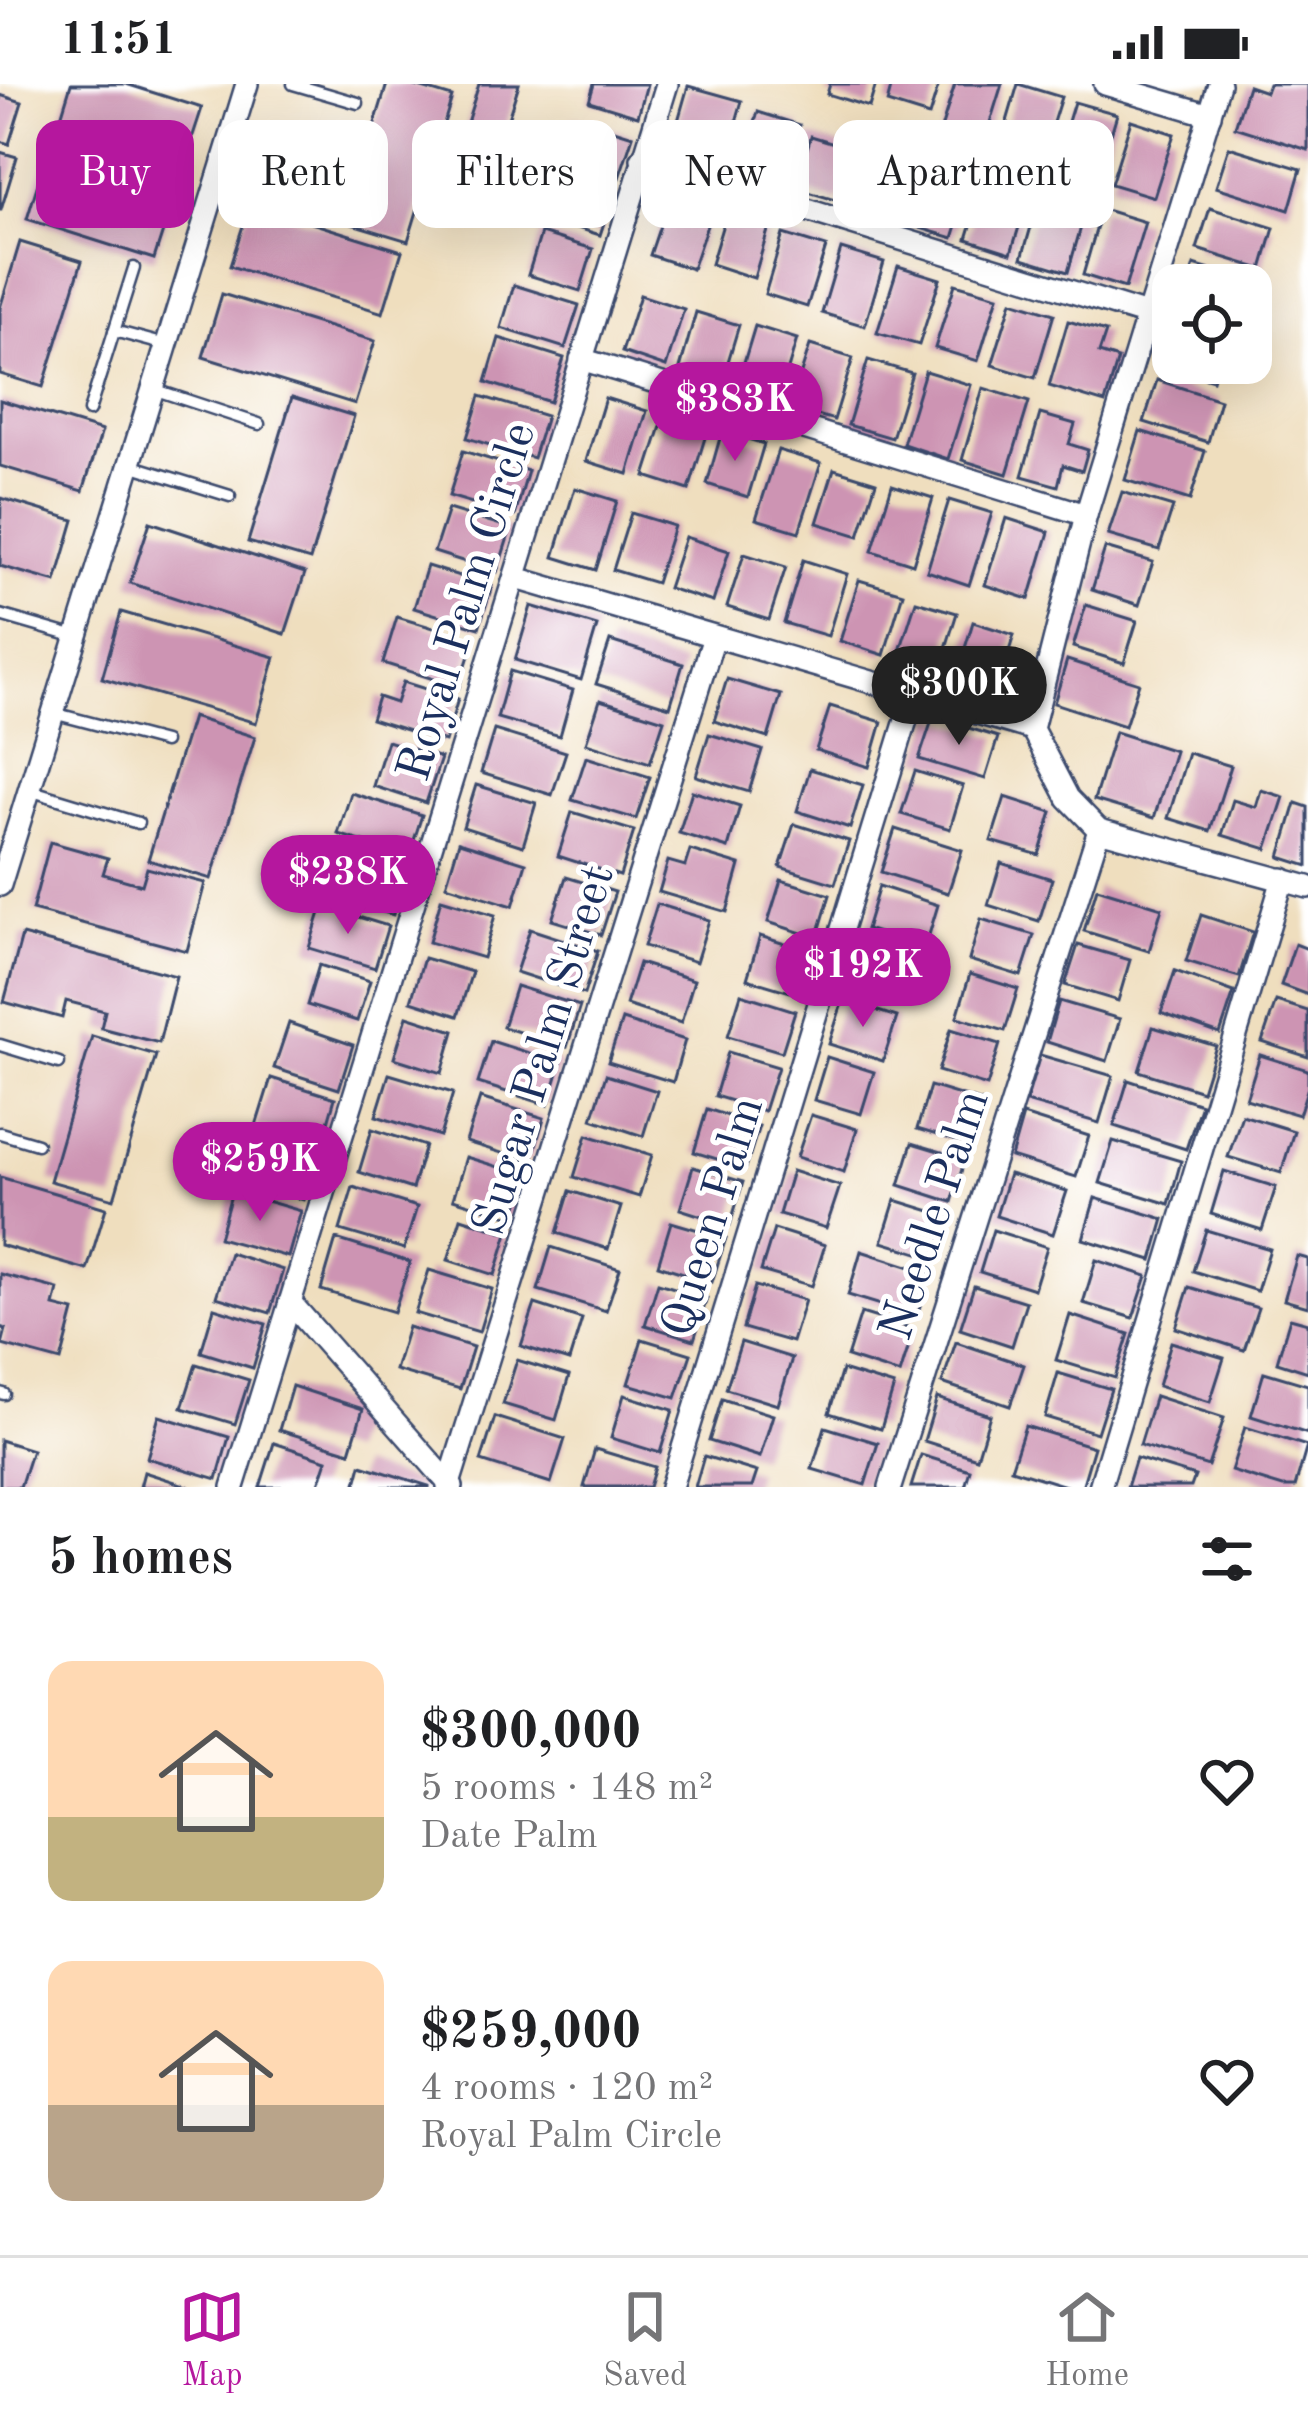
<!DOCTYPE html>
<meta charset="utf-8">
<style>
:root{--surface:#fff;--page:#f6f6f6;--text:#202124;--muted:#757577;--line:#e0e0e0;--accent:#b5179e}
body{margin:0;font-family:"Old Standard TT",serif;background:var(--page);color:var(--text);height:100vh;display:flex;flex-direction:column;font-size:45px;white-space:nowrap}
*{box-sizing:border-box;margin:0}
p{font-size:39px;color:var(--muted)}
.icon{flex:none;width:66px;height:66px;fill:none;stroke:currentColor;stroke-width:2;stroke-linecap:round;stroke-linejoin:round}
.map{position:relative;height:1403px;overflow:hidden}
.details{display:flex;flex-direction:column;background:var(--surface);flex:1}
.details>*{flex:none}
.guide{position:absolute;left:36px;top:36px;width:1236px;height:108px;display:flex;gap:24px}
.tools{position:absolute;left:1152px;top:180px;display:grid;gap:24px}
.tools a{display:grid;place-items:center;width:120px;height:120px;border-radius:24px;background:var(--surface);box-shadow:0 12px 48px #0002;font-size:60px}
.price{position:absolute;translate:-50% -102px;padding:0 27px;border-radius:42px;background:var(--accent);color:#fff;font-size:39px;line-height:78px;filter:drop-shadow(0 3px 6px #0008)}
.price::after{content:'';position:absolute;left:50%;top:72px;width:36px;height:27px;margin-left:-18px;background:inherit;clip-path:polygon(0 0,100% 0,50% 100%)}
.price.selected{background:#222;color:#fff}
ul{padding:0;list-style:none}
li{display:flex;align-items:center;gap:36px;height:300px;padding:0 48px}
li span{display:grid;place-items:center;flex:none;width:336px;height:240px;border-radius:24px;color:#555}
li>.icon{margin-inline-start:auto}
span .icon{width:144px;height:144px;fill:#fffc;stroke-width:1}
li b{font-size:51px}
h2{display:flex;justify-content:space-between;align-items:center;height:144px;padding:0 48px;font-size:51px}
.tag{padding:0 42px;border-radius:24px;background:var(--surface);box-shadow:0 12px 48px #0002;font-size:42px;line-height:108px}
.tag.selected{background:var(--accent);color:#fff}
.status{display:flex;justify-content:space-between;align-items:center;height:84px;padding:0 60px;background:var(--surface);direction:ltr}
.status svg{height:33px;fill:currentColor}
.menu{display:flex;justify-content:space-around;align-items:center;height:168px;border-top:3px solid var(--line);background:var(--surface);font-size:33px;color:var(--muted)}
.menu a{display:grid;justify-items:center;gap:6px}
.menu .selected{color:var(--accent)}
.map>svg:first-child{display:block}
.building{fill:#cd94b3}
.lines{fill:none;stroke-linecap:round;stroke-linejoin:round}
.lane-casing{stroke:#3b496c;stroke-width:15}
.street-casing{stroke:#3b496c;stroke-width:26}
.lane{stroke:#fff;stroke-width:10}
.street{stroke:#fff;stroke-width:21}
.labels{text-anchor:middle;stroke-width:10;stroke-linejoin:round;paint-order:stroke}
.street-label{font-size:48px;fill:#1b2f5e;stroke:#fff}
</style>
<div class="status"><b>11:51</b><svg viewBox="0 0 49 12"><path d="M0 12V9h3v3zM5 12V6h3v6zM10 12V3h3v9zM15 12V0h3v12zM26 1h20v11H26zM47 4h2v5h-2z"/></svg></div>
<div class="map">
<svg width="1308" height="1403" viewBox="0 0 1308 1403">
<rect width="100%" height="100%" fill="#fff"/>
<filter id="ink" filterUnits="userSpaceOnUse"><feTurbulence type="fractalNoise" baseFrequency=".00833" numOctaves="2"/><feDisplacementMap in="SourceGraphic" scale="24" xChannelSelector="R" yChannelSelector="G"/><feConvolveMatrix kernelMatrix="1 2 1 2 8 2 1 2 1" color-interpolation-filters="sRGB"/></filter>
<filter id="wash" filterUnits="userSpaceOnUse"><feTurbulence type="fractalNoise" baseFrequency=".004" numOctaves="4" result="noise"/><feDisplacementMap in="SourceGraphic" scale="48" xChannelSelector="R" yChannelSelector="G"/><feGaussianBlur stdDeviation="2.7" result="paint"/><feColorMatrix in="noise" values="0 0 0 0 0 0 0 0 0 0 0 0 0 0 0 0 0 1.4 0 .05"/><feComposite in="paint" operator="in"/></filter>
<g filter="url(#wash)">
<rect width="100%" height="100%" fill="#efdebe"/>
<g id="blocks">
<g class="building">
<polygon points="71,0 126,0 202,24 182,85 57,46"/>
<polygon points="387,0 409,0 452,13 408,157 345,138"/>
<polygon points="479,0 519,0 491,88 455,77"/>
<polygon points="594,0 647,0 638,32 589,17"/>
<polygon points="830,0 876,0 869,23 827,10"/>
<polygon points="892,0 939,0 929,32 887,19"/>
<polygon points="955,0 1002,0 983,61 940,48"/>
<polygon points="1018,0 1061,13 1045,64 1003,51"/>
<polygon points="1269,0 1308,0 1308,66 1235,43 1248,2 1266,8"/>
<polygon points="688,2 742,17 724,80 688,69 694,49 676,44"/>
<polygon points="0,11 22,18 9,60 0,57"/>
<polygon points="1074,18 1117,30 1094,106 1051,93"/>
<polygon points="758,28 800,41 782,100 740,87"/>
<polygon points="573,33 633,52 619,94 560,76"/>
<polygon points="1131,36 1174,50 1154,113 1111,100"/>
<polygon points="811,52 854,65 838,117 795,104"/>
<polygon points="870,62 913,75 894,135 852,122"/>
<polygon points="1229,63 1301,85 1289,126 1216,103"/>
<polygon points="0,68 17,73 1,126 0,126"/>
<polygon points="46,73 174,113 154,175 27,135"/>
<polygon points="926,87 970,100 953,154 910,141"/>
<polygon points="560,91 614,108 600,151 546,134"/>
<polygon points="982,106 1026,120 1011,169 967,155"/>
<polygon points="1041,108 1087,122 1068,188 1022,174"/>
<polygon points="670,112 712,127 692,185 650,171"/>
<polygon points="250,120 402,167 383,229 230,182"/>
<polygon points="1210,124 1274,144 1262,185 1197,165"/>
<polygon points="1102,125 1145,138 1125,204 1083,191"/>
<polygon points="726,130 769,143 754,194 711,180"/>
<polygon points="541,149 593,165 580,207 528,191"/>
<polygon points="783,150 826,163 807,223 765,210"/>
<polygon points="20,158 82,177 43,303 0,290 0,224"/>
<polygon points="841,165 884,178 865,242 822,229"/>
<polygon points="1194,181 1265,203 1252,245 1251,201 1188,201"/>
<polygon points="898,182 940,195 919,261 877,249"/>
<polygon points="955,200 998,212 978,277 935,264"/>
<polygon points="514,201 579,221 565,264 501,244"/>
<polygon points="222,210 375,257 355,320 203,273"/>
<polygon points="640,211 684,225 666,283 622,268"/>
<polygon points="1012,217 1054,230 1035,294 992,281"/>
<polygon points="696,228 739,241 721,301 679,288"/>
<polygon points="1068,237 1106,248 1099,269 1118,275 1105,319 1049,302"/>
<polygon points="755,242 797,255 777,321 735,308"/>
<polygon points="1172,247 1173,279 1218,279 1213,296 1162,280"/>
<polygon points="499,254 564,274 550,318 486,298"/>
<polygon points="810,261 853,274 834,336 790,323"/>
<polygon points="868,276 912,289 892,354 848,341"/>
<polygon points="925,287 971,301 948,375 903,360"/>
<polygon points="1157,296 1220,316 1208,358 1144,338"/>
<polygon points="983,304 1029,318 1007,390 962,376"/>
<polygon points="480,312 546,332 533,374 467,354"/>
<polygon points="292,313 354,332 310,476 248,458"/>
<polygon points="605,314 647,327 628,390 586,377"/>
<polygon points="0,316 102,347 83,407 0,382"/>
<polygon points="665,330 708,344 689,406 645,392"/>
<polygon points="1040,330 1075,340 1069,360 1088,366 1082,387 1063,381 1058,402 1022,392"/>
<polygon points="722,347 764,360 748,413 707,400"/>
<polygon points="1140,347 1205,367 1190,416 1125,396"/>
<polygon points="778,366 821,379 799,448 756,435"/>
<polygon points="463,367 528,387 515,432 449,412"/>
<polygon points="834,385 876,398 859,452 817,439"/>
<polygon points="892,401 933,414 913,480 872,467"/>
<polygon points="575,404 617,417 596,486 554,473"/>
<polygon points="1122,408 1173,423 1159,466 1108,451"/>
<polygon points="1,414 74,436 56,498 0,482"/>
<polygon points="949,416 992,429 969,501 927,487"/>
<polygon points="448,425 511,444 497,488 434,468"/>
<polygon points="631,429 674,442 656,499 613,486"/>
<polygon points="1006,434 1049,448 1029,515 985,501"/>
<polygon points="150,438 305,489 285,550 130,499"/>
<polygon points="685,453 729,467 713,518 668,504"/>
<polygon points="1105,464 1153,478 1139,521 1092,506"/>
<polygon points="744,470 786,483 769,536 727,523"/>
<polygon points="803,476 847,490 828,552 784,539"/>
<polygon points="427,482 492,502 479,544 414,524"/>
<polygon points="859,496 903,509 884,571 840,557"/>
<polygon points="916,517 957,529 938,589 897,576"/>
<polygon points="1086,521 1137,537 1124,579 1073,563"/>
<polygon points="531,522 597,542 581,596 515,576"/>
<polygon points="121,528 275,573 256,639 102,594"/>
<polygon points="397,533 474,556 459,603 383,579"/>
<polygon points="973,538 1014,551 998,603 957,590"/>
<polygon points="610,557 683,580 670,623 596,600"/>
<polygon points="1067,576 1139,599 1125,642 1054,619"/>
<polygon points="510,587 573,606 560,652 497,634"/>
<polygon points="727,595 781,611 768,654 714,637"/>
<polygon points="403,598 458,615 445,658 371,635 378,613 396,619"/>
<polygon points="600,616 664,636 650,679 586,659"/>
<polygon points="830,622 882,638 869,683 816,666"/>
<polygon points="192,633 255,653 211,795 148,776"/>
<polygon points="933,633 998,653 985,695 919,675"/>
<polygon points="494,646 566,668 552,711 481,689"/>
<polygon points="1115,648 1175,667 1154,734 1094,716"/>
<polygon points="709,650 762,666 749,708 696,692"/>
<polygon points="387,657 441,674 426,719 373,702"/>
<polygon points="1188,669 1231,682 1210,747 1168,734"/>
<polygon points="586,673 650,693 636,735 572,716"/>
<polygon points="810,685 863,701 850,744 797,727"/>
<polygon points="915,687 963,702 950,745 901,730"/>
<polygon points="476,701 536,719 523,762 463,743"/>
<polygon points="1261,706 1284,713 1267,765 1222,751 1233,716 1256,723"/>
<polygon points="692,707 740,722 728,764 679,749"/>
<polygon points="351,709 422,731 409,772 338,750"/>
<polygon points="1005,713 1052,728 1039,771 991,757"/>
<polygon points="1296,719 1308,723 1308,782 1280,773"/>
<polygon points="572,728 634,747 620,792 558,772"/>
<polygon points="794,740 849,757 835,800 780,783"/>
<polygon points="895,745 962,766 948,809 881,788"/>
<polygon points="50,758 108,774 103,790 142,801 147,784 205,799 187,867 32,826"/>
<polygon points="459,758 526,779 513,822 446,801"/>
<polygon points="340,763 407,783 393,831 325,811"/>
<polygon points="690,766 740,781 727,828 659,808 668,777 685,782"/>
<polygon points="1001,779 1052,795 1039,837 988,821"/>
<polygon points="566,793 615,808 601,851 552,836"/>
<polygon points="781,796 830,811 817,854 768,838"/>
<polygon points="879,802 938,821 925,864 866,845"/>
<polygon points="1097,804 1162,824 1149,867 1084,847"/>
<polygon points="441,815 495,831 483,874 429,858"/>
<polygon points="657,820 709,836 696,878 644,862"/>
<polygon points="322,822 388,842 375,884 309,864"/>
<polygon points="1201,831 1253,848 1239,893 1186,877"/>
<polygon points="981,835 1034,851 1021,892 969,876"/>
<polygon points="530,845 598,867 584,910 516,888"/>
<polygon points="22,851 176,892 159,959 101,944 105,927 66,917 62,934 4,918"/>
<polygon points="760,852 813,869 800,911 747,895"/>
<polygon points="862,859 910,874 897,916 849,901"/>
<polygon points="1295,860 1308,865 1308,911 1281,901"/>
<polygon points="1078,861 1130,876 1118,917 1065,901"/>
<polygon points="424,874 472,888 458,932 411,917"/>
<polygon points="639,879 694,896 681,939 626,921"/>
<polygon points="319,881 370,897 357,937 307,921"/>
<polygon points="1175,887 1234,908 1220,950 1161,929"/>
<polygon points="970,890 1018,905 1005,947 957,933"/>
<polygon points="516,902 580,922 567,963 503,943"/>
<polygon points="741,910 795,927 782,968 728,952"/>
<polygon points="843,916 897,933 883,977 829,960"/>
<polygon points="1059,917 1120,935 1107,977 1047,958"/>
<polygon points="1276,917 1308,927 1308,973 1262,958"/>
<polygon points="407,932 454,947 442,989 394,974"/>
<polygon points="622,936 685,956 673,998 608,978"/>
<polygon points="289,939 353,961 339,1005 274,984"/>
<polygon points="1153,943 1216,962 1202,1007 1139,987"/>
<polygon points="951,945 1000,960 987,1002 938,987"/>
<polygon points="92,952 156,971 114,1115 50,1097"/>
<polygon points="491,957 561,979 548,1021 478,999"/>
<polygon points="728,968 778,983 764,1027 715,1012"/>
<polygon points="1040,971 1113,992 1099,1039 1026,1018"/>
<polygon points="1260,971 1308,986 1308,1003 1299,1031 1246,1015"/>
<polygon points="827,973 874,988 861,1030 814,1016"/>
<polygon points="389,990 453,1009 440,1052 376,1032"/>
<polygon points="606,991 657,1007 643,1052 592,1035"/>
<polygon points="271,994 335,1014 321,1062 256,1042"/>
<polygon points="1128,996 1201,1020 1186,1065 1114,1042"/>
<polygon points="930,1002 983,1018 970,1061 917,1045"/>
<polygon points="480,1014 544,1034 531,1078 466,1058"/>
<polygon points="707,1025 759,1042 746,1084 694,1068"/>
<polygon points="811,1031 857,1045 844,1088 797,1073"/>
<polygon points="1023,1031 1089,1052 1076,1093 1011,1073"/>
<polygon points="1242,1031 1294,1047 1281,1089 1228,1073"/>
<polygon points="372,1045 425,1062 412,1105 359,1088"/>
<polygon points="587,1051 652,1071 639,1113 574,1093"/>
<polygon points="256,1054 317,1073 304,1116 242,1097"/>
<polygon points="1113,1057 1181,1077 1169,1120 1100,1099"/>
<polygon points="912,1059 965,1075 952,1118 899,1101"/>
<polygon points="466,1073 528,1092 514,1134 453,1115"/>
<polygon points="693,1083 743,1098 730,1141 680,1125"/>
<polygon points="792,1087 840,1102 826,1144 779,1130"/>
<polygon points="1224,1087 1276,1103 1262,1146 1211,1130"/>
<polygon points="1009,1090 1067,1107 1053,1150 996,1132"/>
<polygon points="0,1093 106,1124 87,1186 0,1161"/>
<polygon points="353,1103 417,1123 404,1165 340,1146"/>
<polygon points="232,1107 301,1127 288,1173 219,1154"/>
<polygon points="570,1107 621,1123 608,1165 557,1149"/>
<polygon points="1095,1114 1164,1135 1152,1176 1083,1155"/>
<polygon points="895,1116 947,1132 934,1174 882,1158"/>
<polygon points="461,1134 508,1149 495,1191 448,1176"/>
<polygon points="671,1138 726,1154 712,1198 658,1181"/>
<polygon points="774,1145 825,1161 812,1202 761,1187"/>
<polygon points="993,1146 1047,1163 1034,1205 980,1188"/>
<polygon points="1206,1146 1270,1165 1257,1207 1193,1187"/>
<polygon points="336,1155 410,1178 394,1228 321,1206"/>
<polygon points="551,1163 620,1185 606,1227 538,1206"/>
<polygon points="861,1167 930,1189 917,1232 848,1211"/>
<polygon points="230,1169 283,1186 270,1229 216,1213"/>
<polygon points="1297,1172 1308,1175 1308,1223 1284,1216"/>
<polygon points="1096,1176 1147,1192 1133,1234 1083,1219"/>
<polygon points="429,1186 492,1205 479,1248 415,1229"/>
<polygon points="0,1190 58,1205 54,1222 74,1227 61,1277 2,1261 6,1245 0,1243"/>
<polygon points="658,1199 707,1214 694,1256 645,1241"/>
<polygon points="755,1202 805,1216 792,1258 743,1244"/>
<polygon points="974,1202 1026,1218 1012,1262 960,1245"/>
<polygon points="1189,1203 1258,1224 1244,1266 1176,1244"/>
<polygon points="535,1220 582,1235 569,1277 521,1262"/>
<polygon points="214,1224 266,1240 253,1284 201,1268"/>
<polygon points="861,1229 914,1245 900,1290 847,1273"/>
<polygon points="1070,1231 1129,1250 1115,1294 1056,1276"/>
<polygon points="1290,1234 1308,1239 1308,1288 1277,1278"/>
<polygon points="408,1243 473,1263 460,1305 395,1286"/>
<polygon points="642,1255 691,1270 676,1314 628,1300"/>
<polygon points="741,1258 792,1274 778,1321 726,1305"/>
<polygon points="956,1258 1024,1281 1010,1322 942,1299"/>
<polygon points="1171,1258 1224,1274 1210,1318 1158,1302"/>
<polygon points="517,1276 569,1292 556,1336 503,1320"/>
<polygon points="196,1280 249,1296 235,1340 182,1324"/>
<polygon points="842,1286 894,1302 881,1345 829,1329"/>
<polygon points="1264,1288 1308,1301 1308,1350 1251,1332"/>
<polygon points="1058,1289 1111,1305 1097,1349 1045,1333"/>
<polygon points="292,1302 363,1325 350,1368 279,1346"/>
<polygon points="624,1311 673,1326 660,1369 611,1354"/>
<polygon points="1155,1312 1224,1334 1208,1382 1140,1361"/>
<polygon points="937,1314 990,1331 977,1374 924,1357"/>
<polygon points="722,1315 773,1331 760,1373 709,1357"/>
<polygon points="159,1332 229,1353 217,1395 147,1374"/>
<polygon points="495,1333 565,1355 551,1399 481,1377"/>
<polygon points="1025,1342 1094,1363 1082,1403 1069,1403 1011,1385"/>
<polygon points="825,1343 878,1359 865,1401 812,1385"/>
<polygon points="1245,1343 1307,1362 1295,1403 1283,1403 1231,1387"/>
<polygon points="0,1356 32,1366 20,1403 0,1403"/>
<polygon points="274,1359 327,1376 318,1403 260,1403"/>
<polygon points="595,1365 655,1383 649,1403 584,1403"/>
<polygon points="921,1371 970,1386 965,1403 911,1403"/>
<polygon points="704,1372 757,1388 752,1403 695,1403"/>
<polygon points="1136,1374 1195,1392 1191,1403 1127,1403"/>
<polygon points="361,1381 429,1402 429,1403 355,1403"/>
<polygon points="144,1388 188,1402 188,1403 140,1403"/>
</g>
</g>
</g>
<g filter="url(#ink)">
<use href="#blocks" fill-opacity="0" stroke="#3b496c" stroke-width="3"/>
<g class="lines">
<g class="lane-casing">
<g id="lane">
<polyline points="293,0 358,19"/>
<polyline points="228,66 335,98"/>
<polyline points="114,247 166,261"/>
<polyline points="153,305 259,340"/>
<polyline points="89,327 134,184"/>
<polyline points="130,381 230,412"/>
<polyline points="0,531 76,553"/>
<polyline points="53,629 164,658"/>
<polyline points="29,706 138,739"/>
<polyline points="0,961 59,979"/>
<polyline points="0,1049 37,1060"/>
<polyline points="0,1309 4,1310"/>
</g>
</g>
<g class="street-casing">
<g id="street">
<polyline points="1105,0 1210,31"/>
<polyline points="1219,0 1086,431 1032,645 1068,714 1099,746 1308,803"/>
<polyline points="642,75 1147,231"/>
<polyline points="581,275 1086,431"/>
<polyline points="516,494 1032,645"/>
<polyline points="0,801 247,0"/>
<polyline points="290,1218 452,1403"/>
<polyline points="233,1403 667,0"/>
<polyline points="448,1403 714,553"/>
<polyline points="671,1403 914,610"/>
<polyline points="890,1403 1099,746"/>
<polyline points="1100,1403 1283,795"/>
</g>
</g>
<use href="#lane" class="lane"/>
<use href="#street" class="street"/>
</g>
</g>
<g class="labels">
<g class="street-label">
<text transform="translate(464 517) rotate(-73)" y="17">Royal Palm Circle</text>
<text transform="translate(541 965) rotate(-73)" y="17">Sugar Palm Street</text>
<text transform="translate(932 1130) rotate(-72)" y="17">Needle Palm</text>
<text transform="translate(710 1132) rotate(-73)" y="17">Queen Palm</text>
</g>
</g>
</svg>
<div class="tools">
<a><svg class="icon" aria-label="locate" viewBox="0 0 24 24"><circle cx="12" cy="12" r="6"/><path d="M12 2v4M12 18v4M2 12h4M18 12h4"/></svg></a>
</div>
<b class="price" style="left:735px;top:380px">$383K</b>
<b class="price selected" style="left:959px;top:664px">$300K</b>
<b class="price" style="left:348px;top:853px">$238K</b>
<b class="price" style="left:863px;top:946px">$192K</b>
<b class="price" style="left:260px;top:1140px">$259K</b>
<div class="guide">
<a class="tag selected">Buy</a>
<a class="tag">Rent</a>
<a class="tag">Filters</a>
<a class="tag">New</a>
<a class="tag">Apartment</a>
</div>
</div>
<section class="details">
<h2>5 homes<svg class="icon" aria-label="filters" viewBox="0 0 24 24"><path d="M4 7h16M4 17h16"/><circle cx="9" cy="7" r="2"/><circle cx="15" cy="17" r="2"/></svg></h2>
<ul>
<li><span style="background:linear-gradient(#ffd9b3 65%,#c2b280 0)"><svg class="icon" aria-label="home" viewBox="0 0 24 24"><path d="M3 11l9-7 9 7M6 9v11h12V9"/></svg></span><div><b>$300,000</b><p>5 rooms · 148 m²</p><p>Date Palm</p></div><svg class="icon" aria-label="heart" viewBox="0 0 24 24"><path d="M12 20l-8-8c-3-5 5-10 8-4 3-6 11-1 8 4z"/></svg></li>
<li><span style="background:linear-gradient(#ffd9b3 60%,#b9a48a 0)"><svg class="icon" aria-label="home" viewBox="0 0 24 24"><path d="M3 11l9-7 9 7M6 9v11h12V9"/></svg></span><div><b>$259,000</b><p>4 rooms · 120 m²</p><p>Royal Palm Circle</p></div><svg class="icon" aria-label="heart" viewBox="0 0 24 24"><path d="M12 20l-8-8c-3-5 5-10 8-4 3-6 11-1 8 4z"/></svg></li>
</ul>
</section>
<nav class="menu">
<a class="selected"><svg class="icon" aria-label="map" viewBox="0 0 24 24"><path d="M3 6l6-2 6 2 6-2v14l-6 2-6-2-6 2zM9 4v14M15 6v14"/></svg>Map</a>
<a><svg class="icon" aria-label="saved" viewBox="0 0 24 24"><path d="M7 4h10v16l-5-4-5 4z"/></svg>Saved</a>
<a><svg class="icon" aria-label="home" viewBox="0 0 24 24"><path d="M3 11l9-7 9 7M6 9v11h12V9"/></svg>Home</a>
</nav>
